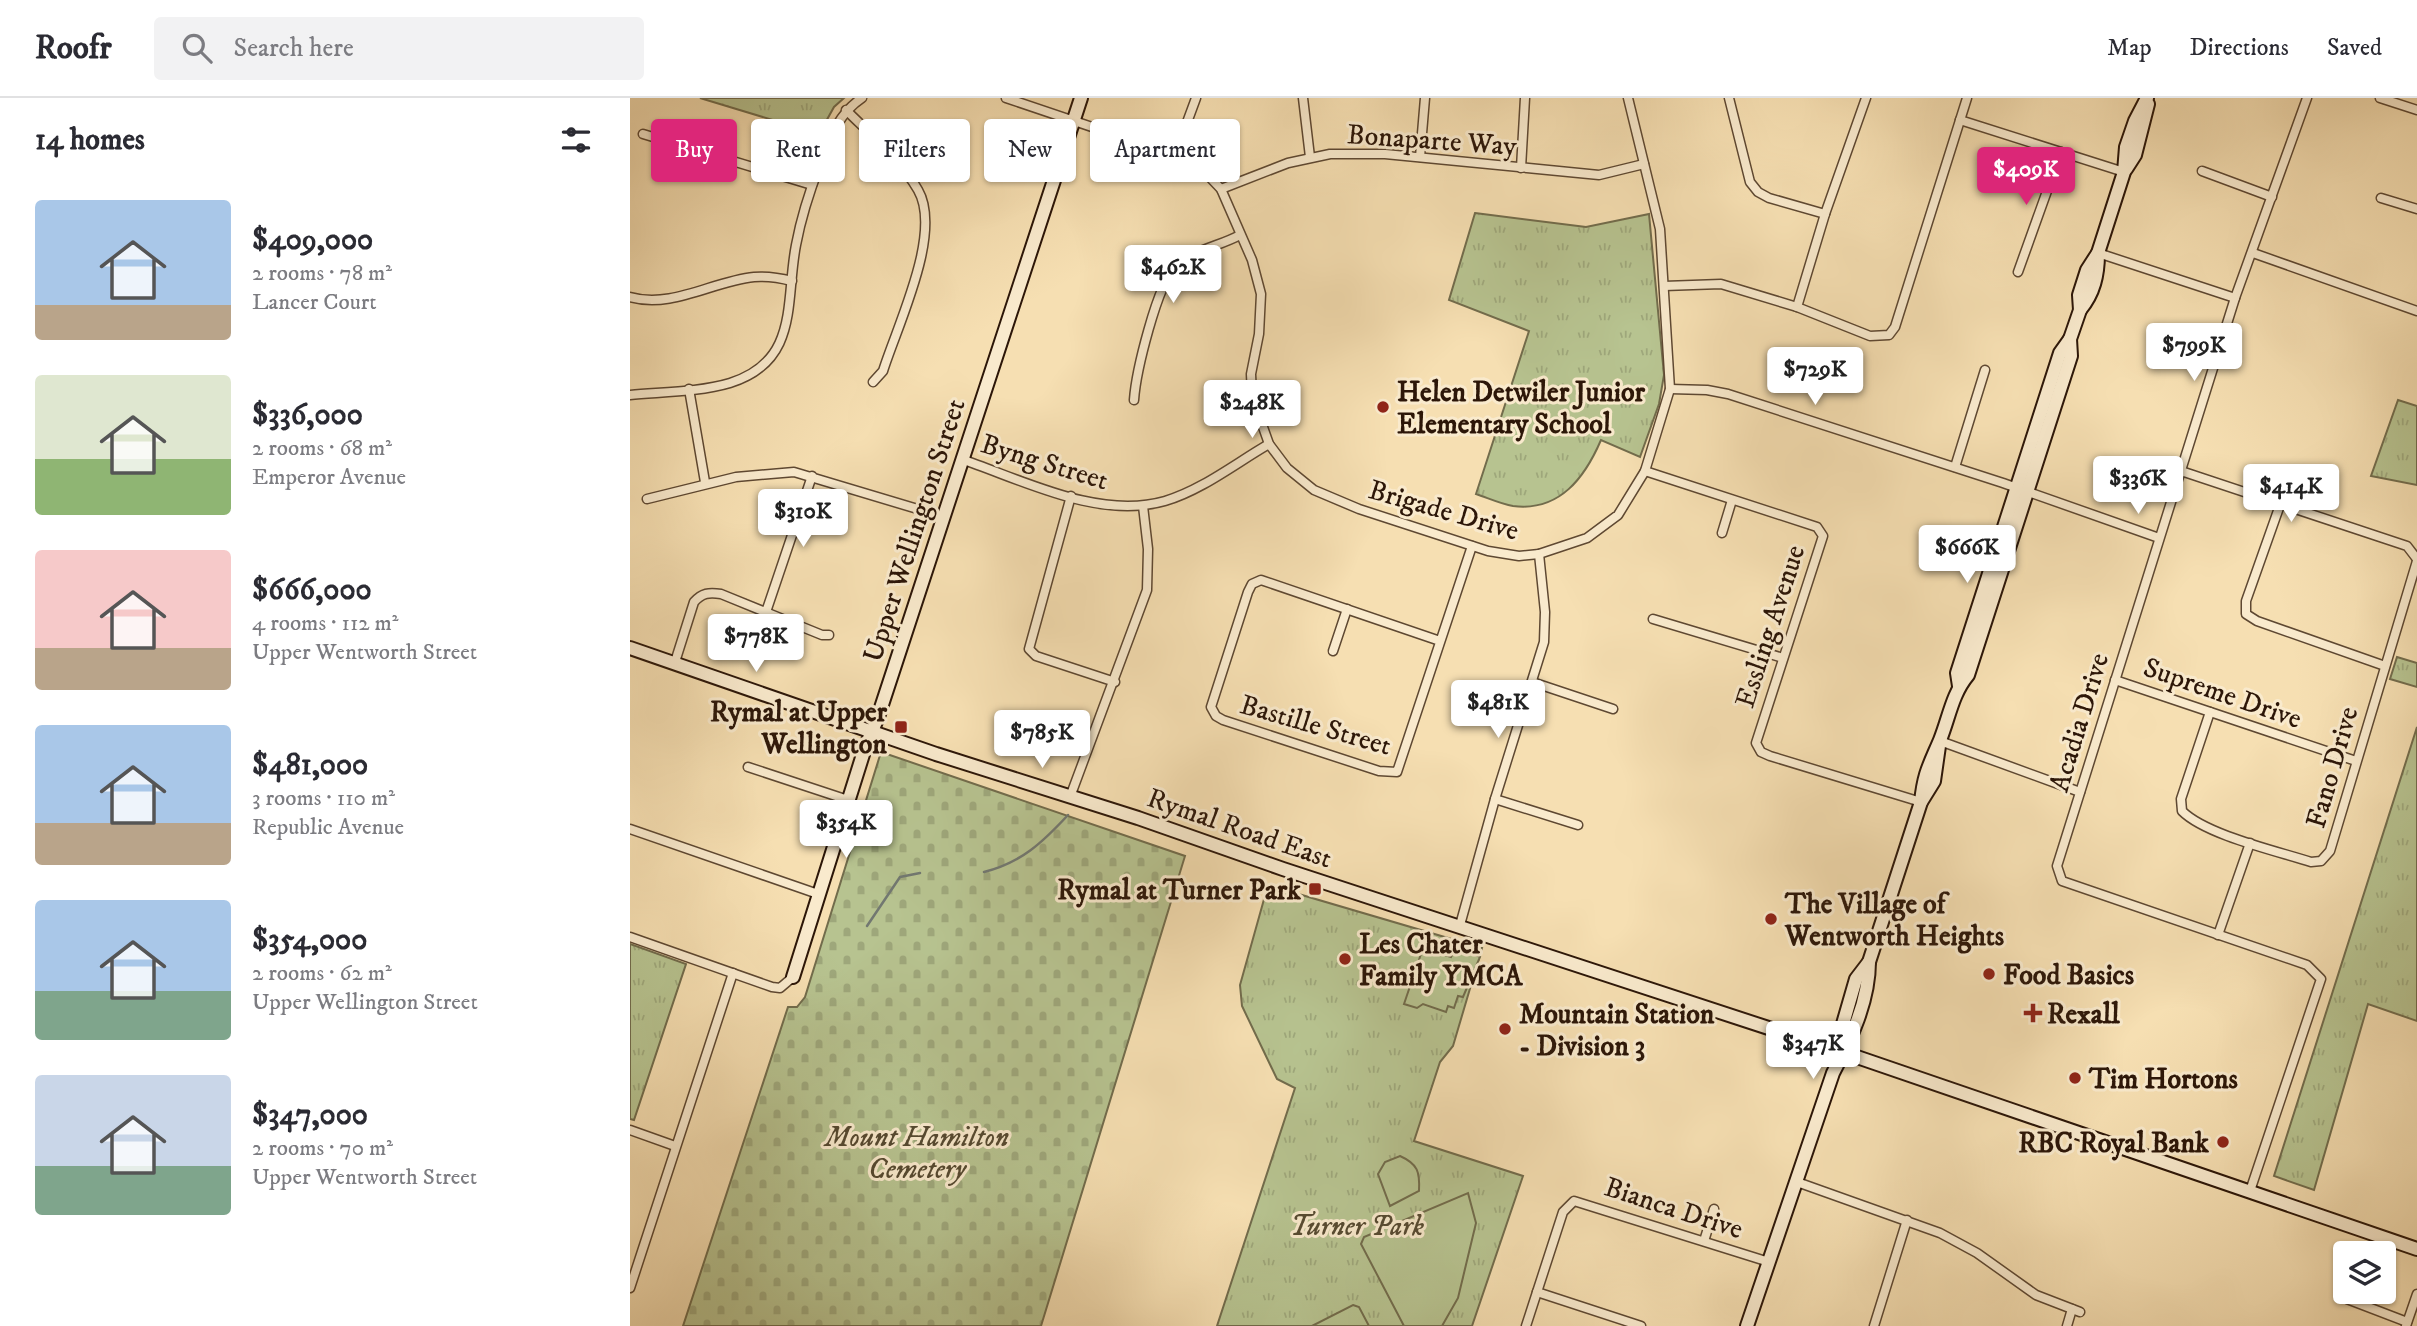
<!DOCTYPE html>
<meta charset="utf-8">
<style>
:root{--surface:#fff;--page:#f2f2f3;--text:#2b2b33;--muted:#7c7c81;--line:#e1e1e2;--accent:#db2777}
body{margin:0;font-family:"IM FELL DW Pica",serif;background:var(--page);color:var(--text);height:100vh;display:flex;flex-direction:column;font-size:26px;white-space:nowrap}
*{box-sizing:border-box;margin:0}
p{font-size:23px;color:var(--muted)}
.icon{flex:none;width:38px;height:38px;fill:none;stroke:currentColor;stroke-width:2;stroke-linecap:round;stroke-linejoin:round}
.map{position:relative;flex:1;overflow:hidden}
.panel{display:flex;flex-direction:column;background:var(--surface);width:630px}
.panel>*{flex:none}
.guide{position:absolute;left:21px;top:21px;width:665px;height:63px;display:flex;gap:14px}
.buttons{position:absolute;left:1703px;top:1143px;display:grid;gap:14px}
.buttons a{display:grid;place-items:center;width:63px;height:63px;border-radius:7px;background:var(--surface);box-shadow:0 2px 5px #0004;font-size:35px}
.price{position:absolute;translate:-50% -60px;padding:0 16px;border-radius:7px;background:#fff;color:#222;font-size:23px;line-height:46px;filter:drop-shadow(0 2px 4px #0008)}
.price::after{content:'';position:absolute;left:50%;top:42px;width:21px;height:16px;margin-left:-10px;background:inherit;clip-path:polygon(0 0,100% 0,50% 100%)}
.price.current{background:var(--accent);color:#fff}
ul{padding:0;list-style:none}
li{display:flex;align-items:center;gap:21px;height:175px;padding:0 35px}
li span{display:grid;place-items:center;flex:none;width:196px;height:140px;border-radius:7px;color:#555}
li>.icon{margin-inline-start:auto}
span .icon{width:84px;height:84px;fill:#fffc;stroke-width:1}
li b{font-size:30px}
h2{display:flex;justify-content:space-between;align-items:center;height:84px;padding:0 35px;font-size:30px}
.tag{padding:0 24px;border-radius:7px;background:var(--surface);box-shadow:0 2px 5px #0004;font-size:24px;line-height:63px}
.tag.current{background:var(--accent);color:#fff}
header{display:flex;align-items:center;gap:42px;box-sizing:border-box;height:98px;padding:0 35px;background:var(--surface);border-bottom:2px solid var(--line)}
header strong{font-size:33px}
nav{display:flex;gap:38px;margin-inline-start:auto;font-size:24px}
.search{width:490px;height:63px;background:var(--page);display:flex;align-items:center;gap:18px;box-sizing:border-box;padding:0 24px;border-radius:7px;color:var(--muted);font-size:26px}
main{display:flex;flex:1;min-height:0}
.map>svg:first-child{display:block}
.grass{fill:url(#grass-tufts);stroke:#726c4c;stroke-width:2}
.cemetery{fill:url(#cemetery-stones);stroke:#726c4c;stroke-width:2}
.pitch{fill:#b7c390;stroke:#726c4c;stroke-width:2}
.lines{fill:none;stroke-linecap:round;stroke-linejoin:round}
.stream{stroke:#727871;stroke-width:2.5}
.street-casing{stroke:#5e4832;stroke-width:11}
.secondary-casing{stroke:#2c1608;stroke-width:16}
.street{stroke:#f9eacd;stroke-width:8}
.secondary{stroke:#f9eacd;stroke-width:12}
.poi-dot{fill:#8f2418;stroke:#f9eacd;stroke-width:2.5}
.labels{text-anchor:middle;stroke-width:6;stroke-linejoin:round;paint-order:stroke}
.street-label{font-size:28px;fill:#2c1608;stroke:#f9eacd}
.poi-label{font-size:28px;font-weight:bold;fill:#2c1608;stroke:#f9eacd;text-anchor:start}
.park-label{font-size:28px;font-style:italic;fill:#564a31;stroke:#f9eacd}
</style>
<header>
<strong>Roofr</strong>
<div class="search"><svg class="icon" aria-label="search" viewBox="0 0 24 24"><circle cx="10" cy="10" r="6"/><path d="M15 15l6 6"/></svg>Search here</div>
<nav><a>Map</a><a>Directions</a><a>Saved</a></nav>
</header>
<main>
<section class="panel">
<h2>14 homes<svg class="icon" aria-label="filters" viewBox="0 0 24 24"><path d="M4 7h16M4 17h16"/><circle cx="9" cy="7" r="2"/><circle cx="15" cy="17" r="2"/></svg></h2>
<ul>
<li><span style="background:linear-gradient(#a9c7e8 75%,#b9a48a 0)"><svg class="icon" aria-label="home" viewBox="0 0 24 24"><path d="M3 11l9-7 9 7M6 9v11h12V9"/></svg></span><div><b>$409,000</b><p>2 rooms · 78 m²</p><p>Lancer Court</p></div></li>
<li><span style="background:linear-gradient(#dfe7d0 60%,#8fb573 0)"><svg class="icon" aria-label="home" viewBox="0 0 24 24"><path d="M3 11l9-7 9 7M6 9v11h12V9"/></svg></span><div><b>$336,000</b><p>2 rooms · 68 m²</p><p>Emperor Avenue</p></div></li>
<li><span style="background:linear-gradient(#f6c9c9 70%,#b9a48a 0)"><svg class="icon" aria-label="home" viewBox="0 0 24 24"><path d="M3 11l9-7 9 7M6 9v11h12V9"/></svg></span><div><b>$666,000</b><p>4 rooms · 112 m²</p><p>Upper Wentworth Street</p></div></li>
<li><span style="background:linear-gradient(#a9c7e8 70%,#b9a48a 0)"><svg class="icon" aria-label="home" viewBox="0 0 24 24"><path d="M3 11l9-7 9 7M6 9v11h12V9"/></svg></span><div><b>$481,000</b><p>3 rooms · 110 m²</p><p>Republic Avenue</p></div></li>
<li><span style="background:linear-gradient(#a9c7e8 65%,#7fa58c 0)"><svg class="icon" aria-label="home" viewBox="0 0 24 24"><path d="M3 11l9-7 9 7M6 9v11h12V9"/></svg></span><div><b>$354,000</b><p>2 rooms · 62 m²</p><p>Upper Wellington Street</p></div></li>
<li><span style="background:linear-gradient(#c9d6e8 65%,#7fa58c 0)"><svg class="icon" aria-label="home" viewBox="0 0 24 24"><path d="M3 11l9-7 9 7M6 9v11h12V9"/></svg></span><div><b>$347,000</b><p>2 rooms · 70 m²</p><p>Upper Wentworth Street</p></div></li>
</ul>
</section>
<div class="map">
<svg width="1787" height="1228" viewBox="0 0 1787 1228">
<defs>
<pattern id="grass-tufts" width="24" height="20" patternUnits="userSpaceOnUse" patternTransform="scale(1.75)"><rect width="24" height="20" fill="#b7c390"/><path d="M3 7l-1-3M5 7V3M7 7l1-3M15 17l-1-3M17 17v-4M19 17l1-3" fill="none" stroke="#9ea77b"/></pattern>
<pattern id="cemetery-stones" width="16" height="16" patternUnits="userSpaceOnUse" patternTransform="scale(1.75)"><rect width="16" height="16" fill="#b7c390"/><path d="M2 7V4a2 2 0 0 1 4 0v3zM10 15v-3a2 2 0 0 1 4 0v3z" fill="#9ea77b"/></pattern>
</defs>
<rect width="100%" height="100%" fill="#f6dfb2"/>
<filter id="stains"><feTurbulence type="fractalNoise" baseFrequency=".00286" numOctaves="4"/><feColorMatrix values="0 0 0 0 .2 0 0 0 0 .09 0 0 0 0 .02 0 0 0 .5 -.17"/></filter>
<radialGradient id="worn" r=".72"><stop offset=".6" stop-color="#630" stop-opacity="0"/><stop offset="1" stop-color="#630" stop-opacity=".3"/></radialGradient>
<g class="grass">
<polygon points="70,0 214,0 204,9 189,36"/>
<path d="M 845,115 L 956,129 L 1019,116 L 1034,277 L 1029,306 L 1010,359 L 971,342 C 955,379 930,414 883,408 C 871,406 858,400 846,396 L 899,233 L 819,202 Z"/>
<polygon points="1768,302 1787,308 1787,387 1741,378"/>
<polygon points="1767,559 1787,565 1787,589 1760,581"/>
<polygon points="1787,629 1787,923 1738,906 1684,1092 1644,1078"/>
<polygon points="638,787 852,850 823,948 810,964 784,1043 893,1078 842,1228 587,1228 665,990 647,981 612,908 610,887"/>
<polygon points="0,846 56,866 4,1022 0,1021"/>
</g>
<polygon class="cemetery" points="251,654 555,758 411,1228 53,1228 158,909 167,909 175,899"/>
<g class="pitch">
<polygon points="827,848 850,859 833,899 828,898 824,910 818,908 816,914 793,906 787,910 774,906 793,850 821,859"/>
<path d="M 770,1058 C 788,1066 790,1074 789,1093 L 760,1108 L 748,1076 L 755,1064 Z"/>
<polygon points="838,1095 846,1125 828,1200 812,1228 774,1228 731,1146 734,1139"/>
<polygon points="723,1207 729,1209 739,1228 682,1228"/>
</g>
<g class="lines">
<g class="stream">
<path d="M 354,774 C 391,765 413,744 438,717"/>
<polyline points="237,828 270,779 290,775"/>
</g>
<g class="street-casing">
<g id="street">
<polyline points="376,0 545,57 572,71 591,91 622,162 631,196 629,236 621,276 622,298 639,346 657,370 684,392 729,411 858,453 889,458 909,456 957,440 988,417 1015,373 1040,291 1030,131 998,0"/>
<polyline points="673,0 680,59"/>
<polyline points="1099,0 1120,84 1128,94 1139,100 1195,116"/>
<polyline points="1750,0 1787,12"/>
<path d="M 216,12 C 241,37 270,61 288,92 C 313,135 267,228 253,273 L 243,284"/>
<polyline points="1330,22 1494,74"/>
<polyline points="13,36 182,87"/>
<polyline points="545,57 566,0"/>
<polyline points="790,59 795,0"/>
<polyline points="891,70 895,0"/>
<polyline points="1572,73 1642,99"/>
<polyline points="591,91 658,65 700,56 755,56 969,77 1014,66"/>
<polyline points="1751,100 1787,111"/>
<polyline points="1468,155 1605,200"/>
<polyline points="1623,155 1787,213"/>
<polyline points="1388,174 1431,54"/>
<polyline points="1034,188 1091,186 1167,209 1240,238 1259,237 1265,229 1337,0"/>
<path d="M 0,199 C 42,211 83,183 124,179 C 137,178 150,180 162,183"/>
<polyline points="1167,209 1195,116 1236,0"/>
<polyline points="59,291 75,384"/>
<polyline points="1040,291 1077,292 1098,296 1373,385 1529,440"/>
<path d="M 0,297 C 32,294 70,294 100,285 C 170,263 155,203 166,147 C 171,120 180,92 190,66 C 200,40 208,16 232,0"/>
<path d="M 504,302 C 506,274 527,186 546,168 C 563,152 590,148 610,137"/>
<path d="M 331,361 C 393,382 468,422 535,403 C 572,392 606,365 639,346"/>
<polyline points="1325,369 1355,272"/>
<polyline points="1015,373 1187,429 1193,438 1126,645 1131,654 1140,658 1291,704"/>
<polyline points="1551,373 1777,448 1787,461"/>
<polyline points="441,398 399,551 406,558 485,584"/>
<polyline points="17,401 106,379 164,374 311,418"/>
<polyline points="1650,407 1616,503 1616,516 1627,523 1755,568"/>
<polyline points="1092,435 1102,402"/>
<polyline points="136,514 182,378"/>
<polyline points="1023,521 1153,560"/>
<polyline points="810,543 631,482 622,486 618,494 581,609 586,618 593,622 749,673 767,674 842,448"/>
<polyline points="703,553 717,511"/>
<path d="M 45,564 L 64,504 C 72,495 79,494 91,496 L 192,537 L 199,537"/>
<polyline points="1485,582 1726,663"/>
<polyline points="902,584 983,611"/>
<path d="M 1580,614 L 1551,701 L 1552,713 C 1576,737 1647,753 1681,764 L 1691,763 L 1700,753 L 1787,463"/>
<polyline points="1310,643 1450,694"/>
<polyline points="118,669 218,702"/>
<polyline points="440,699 517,492 518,451 513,408"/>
<polyline points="865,701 948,727"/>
<polyline points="0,731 188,796"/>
<polyline points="830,827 865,701 914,544 915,514 909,456"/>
<polyline points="1588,837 1620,745"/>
<polyline points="0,839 142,889 150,890 163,879"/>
<polyline points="0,1032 45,1048"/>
<polyline points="1167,1084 1310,1135 1347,1155 1406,1197 1450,1214"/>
<polyline points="1620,1093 1691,881 1677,867 1432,783 1427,768 1605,200 1677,0"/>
<polyline points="1074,1143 1084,1111"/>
<polyline points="0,1190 103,875"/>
<polyline points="907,1194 1011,1228"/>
<polyline points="1717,1201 1777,1224"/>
<polyline points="896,1228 933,1114 944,1103 1139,1164"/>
<polyline points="1244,1228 1277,1122"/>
<polyline points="1437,1228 1442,1211"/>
<polyline points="1776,1228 1787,1196"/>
</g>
</g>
<g class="secondary-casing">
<g id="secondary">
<polyline points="1496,71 1505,57 1518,6"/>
<path d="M 1450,212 C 1464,195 1468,177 1468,155"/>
<polyline points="0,550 306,656 508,720 653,771 1227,959 1787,1151"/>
<polyline points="1329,588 1327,575 1430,255 1440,241"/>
<path d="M 1291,704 C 1294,675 1299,668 1310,642 C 1319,620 1322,596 1338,577 L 1441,258 L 1440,241 L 1450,212 L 1449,197 L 1457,172 L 1468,155 L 1494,74 L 1496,49 L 1505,23 L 1517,0"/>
<polyline points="163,879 235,650 248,619 451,0"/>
<polyline points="1204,957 1226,881 1239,864 1291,704 1304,683 1309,648"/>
<path d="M 1117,1228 L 1203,975 C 1221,941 1239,903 1239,864"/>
</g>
</g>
<use href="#street" class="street"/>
<use href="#secondary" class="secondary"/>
</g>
<g class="poi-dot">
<circle cx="753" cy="309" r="7"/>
<rect x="264" y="622" width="14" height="14" rx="3.5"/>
<rect x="678" y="784" width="14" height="14" rx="3.5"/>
<circle cx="1141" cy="821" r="7"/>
<circle cx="715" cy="861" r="7"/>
<circle cx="1359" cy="876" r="7"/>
<path d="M1399.5 904.5h7v7h7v7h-7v7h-7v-7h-7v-7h7z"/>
<circle cx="875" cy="931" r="7"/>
<circle cx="1445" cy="980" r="7"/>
<circle cx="1593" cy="1044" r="7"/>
</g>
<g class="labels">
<g class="street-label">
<text transform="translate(802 41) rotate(4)" y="10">Bonaparte Way</text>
<text transform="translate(415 363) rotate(17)" y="10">Byng Street</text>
<text transform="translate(814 411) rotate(16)" y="10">Brigade Drive</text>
<text transform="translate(283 432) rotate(-72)" y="10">Upper Wellington Street</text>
<text transform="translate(1139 528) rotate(-72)" y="10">Essling Avenue</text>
<text transform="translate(1593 594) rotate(19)" y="10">Supreme Drive</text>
<text transform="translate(1448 624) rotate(-73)" y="10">Acadia Drive</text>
<text transform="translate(686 626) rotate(16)" y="10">Bastille Street</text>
<text transform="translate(1701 669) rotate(-74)" y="10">Fano Drive</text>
<text transform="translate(610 729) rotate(19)" y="10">Rymal Road East</text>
<text transform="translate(1044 1109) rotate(18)" y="10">Bianca Drive</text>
</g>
<g class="poi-label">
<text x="767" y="303">Helen Detwiler Junior<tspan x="767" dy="32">Elementary School</tspan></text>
<text x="257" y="623" text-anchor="end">Rymal at Upper<tspan x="257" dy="32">Wellington</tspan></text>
<text x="671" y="801" text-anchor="end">Rymal at Turner Park</text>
<text x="1155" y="815">The Village of<tspan x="1155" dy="32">Wentworth Heights</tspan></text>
<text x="729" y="855">Les Chater<tspan x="729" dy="32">Family YMCA</tspan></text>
<text x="1373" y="886">Food Basics</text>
<text x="889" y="925">Mountain Station<tspan x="889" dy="32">- Division 3</tspan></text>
<text x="1417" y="925">Rexall</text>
<text x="1459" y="990">Tim Hortons</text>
<text x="1579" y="1054" text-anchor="end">RBC Royal Bank</text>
</g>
<g class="park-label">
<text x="287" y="1048">Mount Hamilton<tspan x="287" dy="32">Cemetery</tspan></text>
<text x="727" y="1137">Turner Park</text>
</g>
</g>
<rect width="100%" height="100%" filter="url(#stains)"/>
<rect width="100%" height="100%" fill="url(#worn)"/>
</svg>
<div class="buttons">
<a><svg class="icon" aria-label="layers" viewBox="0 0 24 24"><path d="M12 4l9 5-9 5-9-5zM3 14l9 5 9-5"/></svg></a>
</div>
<b class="price current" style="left:1396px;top:109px">$409K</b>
<b class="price" style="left:543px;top:207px">$462K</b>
<b class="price" style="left:1564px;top:285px">$799K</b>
<b class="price" style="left:1185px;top:309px">$729K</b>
<b class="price" style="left:622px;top:342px">$248K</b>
<b class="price" style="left:1508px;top:418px">$336K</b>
<b class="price" style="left:1661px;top:426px">$414K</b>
<b class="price" style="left:173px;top:451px">$310K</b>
<b class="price" style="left:1337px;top:487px">$666K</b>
<b class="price" style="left:126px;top:576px">$778K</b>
<b class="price" style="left:868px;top:642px">$481K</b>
<b class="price" style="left:412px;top:672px">$785K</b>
<b class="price" style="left:216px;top:762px">$354K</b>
<b class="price" style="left:1183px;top:983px">$347K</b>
<div class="guide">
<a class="tag current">Buy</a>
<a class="tag">Rent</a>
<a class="tag">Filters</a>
<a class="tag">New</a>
<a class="tag">Apartment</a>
</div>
</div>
</main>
